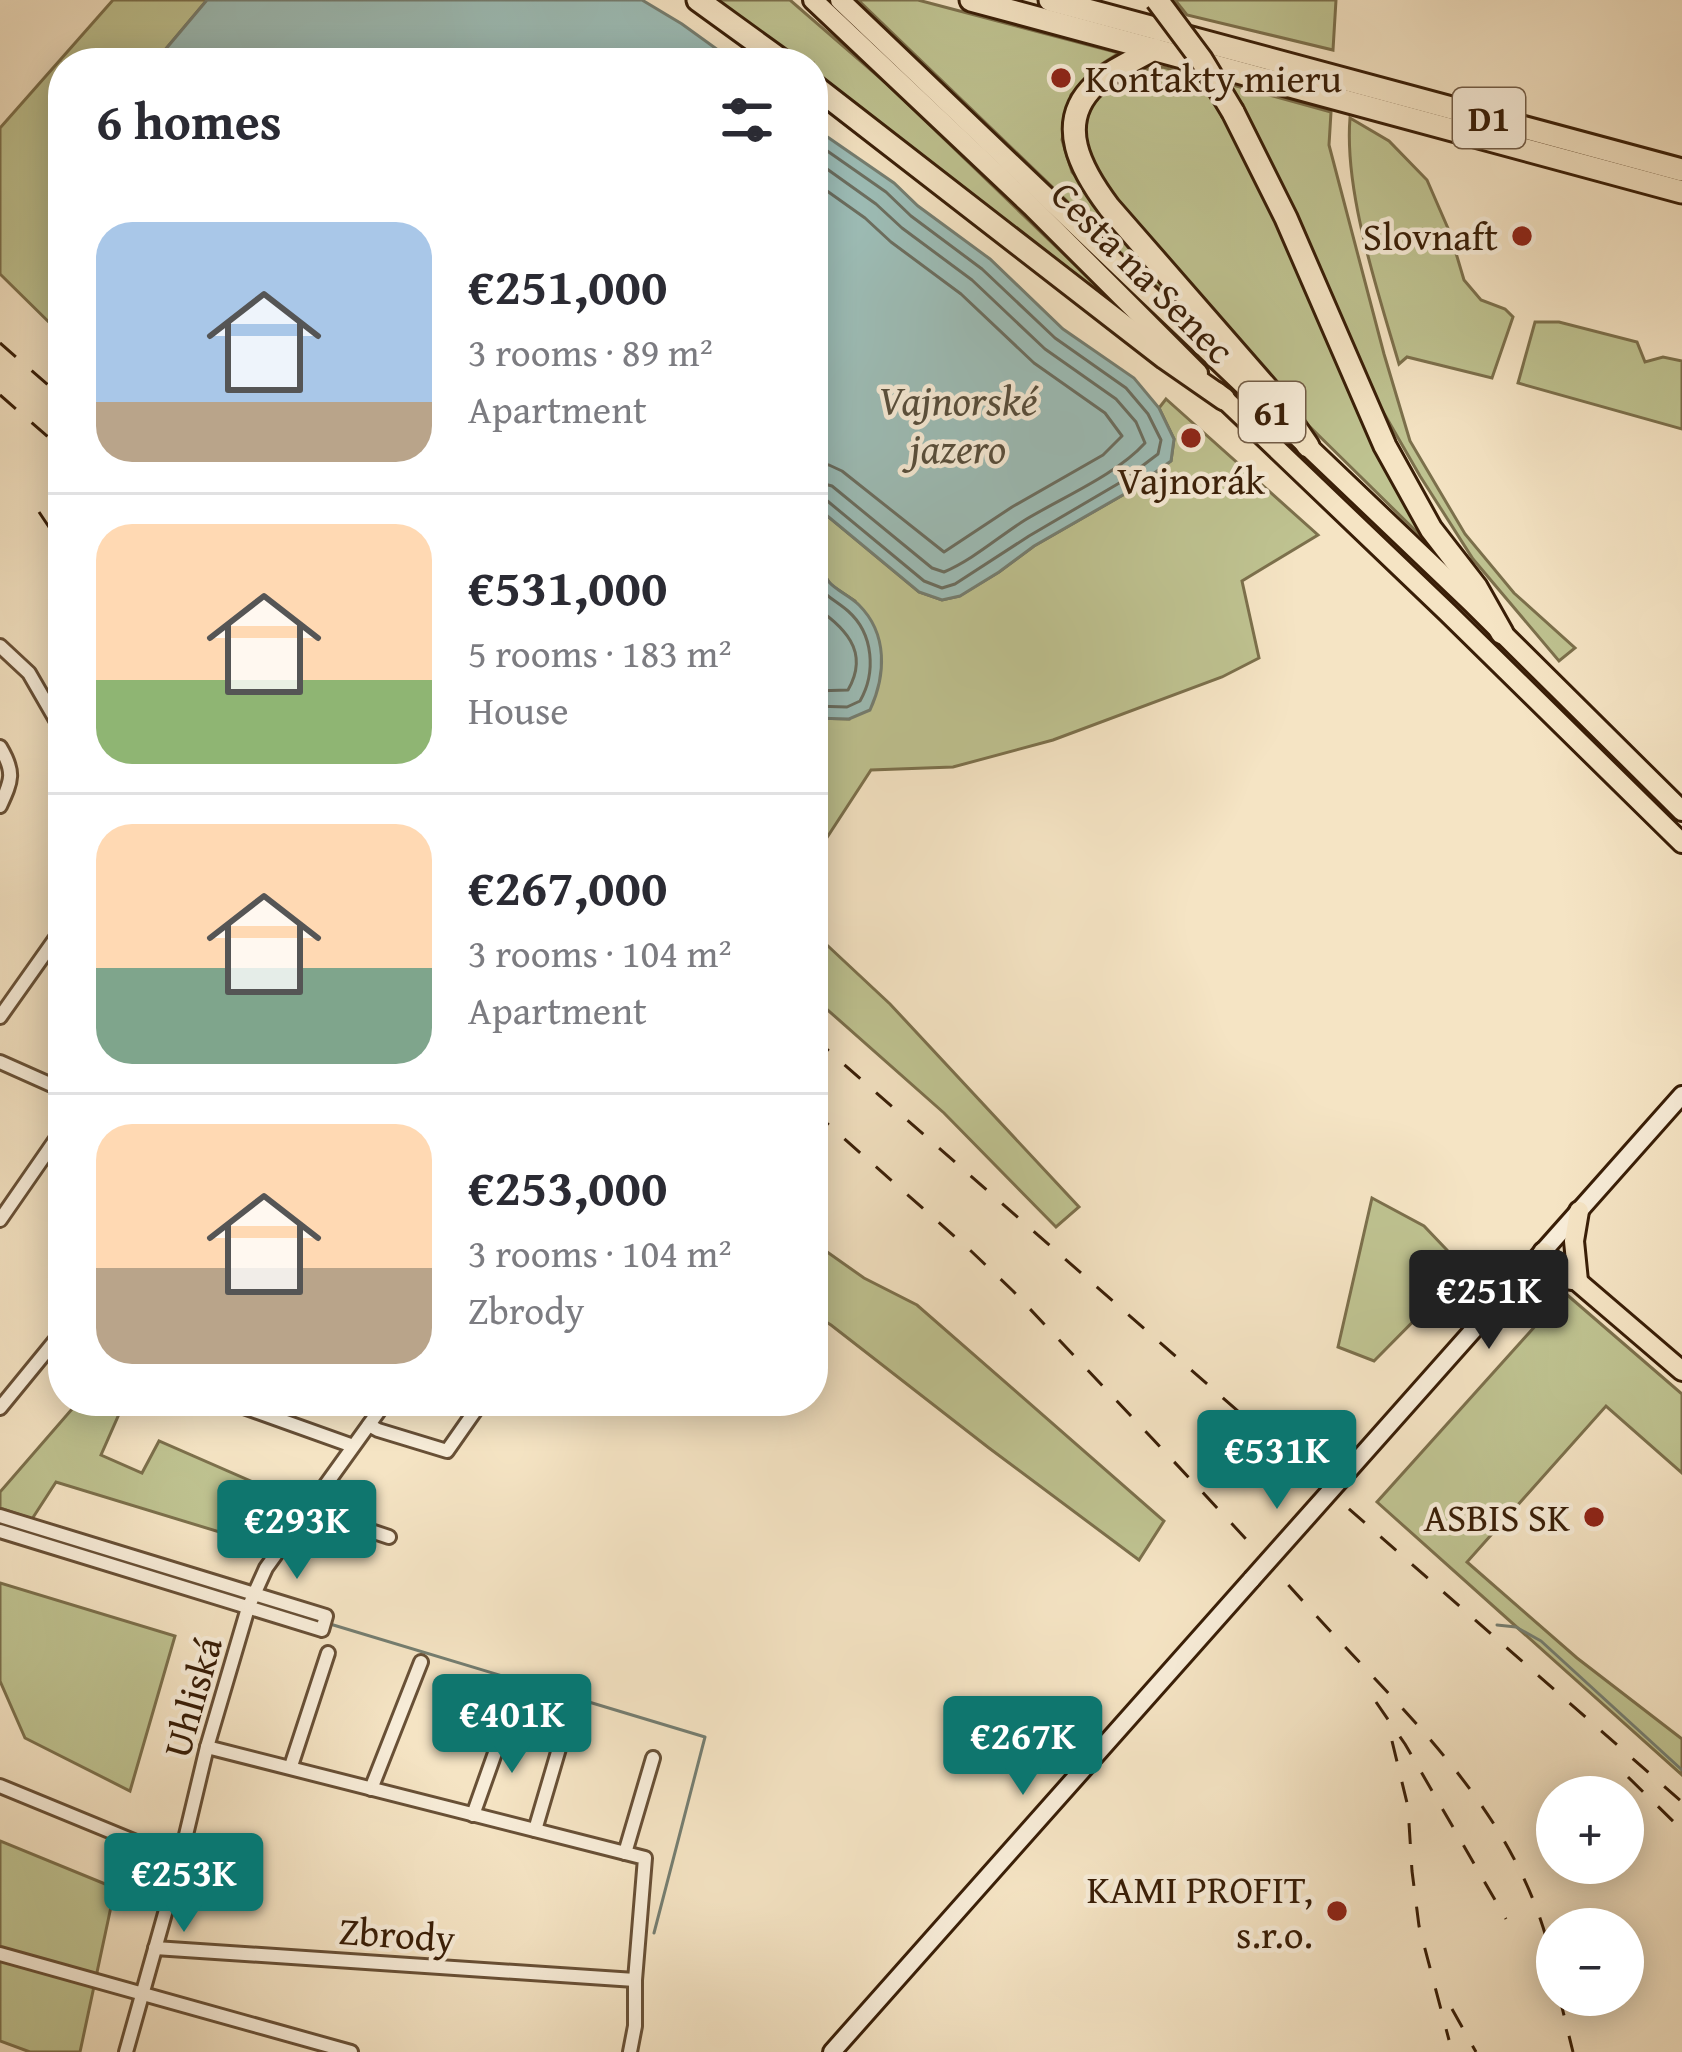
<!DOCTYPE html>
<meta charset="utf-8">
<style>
:root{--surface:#fff;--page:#f7f7f7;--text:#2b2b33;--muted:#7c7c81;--line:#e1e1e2;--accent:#0f766e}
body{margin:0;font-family:"Gentium Book Plus",serif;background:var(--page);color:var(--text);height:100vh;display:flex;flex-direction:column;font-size:45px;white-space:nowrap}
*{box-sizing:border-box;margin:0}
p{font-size:39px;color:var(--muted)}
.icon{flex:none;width:66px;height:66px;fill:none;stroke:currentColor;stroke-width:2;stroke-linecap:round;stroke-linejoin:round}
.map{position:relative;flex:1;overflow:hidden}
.details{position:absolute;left:48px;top:48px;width:780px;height:1368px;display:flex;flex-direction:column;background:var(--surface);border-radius:48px;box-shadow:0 6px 30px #0003}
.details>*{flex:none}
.fabs{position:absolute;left:1536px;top:1776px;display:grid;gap:24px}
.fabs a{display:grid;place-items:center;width:108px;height:108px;border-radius:50%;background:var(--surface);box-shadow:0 6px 30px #0003;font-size:60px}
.price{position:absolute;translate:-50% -102px;padding:0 27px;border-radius:12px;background:var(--accent);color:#fff;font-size:39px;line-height:78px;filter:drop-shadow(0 3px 6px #0008)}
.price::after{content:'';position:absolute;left:50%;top:72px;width:36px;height:27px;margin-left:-18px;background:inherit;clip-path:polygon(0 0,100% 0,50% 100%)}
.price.active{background:#222;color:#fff}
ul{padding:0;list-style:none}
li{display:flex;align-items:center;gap:36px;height:300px;padding:0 48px}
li+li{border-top:3px solid var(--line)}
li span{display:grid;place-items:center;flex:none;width:336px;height:240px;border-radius:36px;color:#555}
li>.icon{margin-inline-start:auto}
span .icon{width:144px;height:144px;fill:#fffc;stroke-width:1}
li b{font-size:51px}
h2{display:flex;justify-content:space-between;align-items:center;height:144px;padding:0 48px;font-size:51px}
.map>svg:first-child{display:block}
.green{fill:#bfc391;stroke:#7c704c;stroke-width:3}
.water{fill:#9dbeb8;stroke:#757e71;stroke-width:3}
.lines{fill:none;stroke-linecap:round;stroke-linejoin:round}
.shore{stroke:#6b6e60;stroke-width:3}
.stream{stroke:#757e71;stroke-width:3}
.minor-casing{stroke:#685036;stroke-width:18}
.secondary-casing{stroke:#391e07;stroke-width:22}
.primary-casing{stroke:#391e07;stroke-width:24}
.motorway-casing{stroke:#391e07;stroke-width:27}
.minor{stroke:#f8edd9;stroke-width:12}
.secondary{stroke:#f8edd9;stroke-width:16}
.primary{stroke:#f5e4c4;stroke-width:18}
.motorway{stroke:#f5e4c4;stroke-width:21}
.rail{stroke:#391e07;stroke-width:3;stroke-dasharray:21 21;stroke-linecap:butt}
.secondary-bridge-casing{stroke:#391e07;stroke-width:22;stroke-linecap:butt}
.motorway-bridge-casing{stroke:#391e07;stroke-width:27;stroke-linecap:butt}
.secondary-bridge{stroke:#f8edd9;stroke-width:16}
.motorway-bridge{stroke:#f5e4c4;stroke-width:21}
.poi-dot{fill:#8f2418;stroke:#f8edd9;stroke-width:4.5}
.labels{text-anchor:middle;stroke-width:9;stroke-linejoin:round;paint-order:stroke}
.shield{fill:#f8edd9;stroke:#725c46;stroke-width:3}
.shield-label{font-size:36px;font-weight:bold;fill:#391e07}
.poi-label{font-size:39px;fill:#391e07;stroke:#f8edd9;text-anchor:end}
.street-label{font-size:39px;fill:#391e07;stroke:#f8edd9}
.water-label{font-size:42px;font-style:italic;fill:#574e3c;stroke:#f8edd9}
</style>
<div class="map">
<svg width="1682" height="2052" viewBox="0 0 1682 2052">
<rect width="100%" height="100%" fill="#f5e4c4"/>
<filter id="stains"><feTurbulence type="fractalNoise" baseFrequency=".00167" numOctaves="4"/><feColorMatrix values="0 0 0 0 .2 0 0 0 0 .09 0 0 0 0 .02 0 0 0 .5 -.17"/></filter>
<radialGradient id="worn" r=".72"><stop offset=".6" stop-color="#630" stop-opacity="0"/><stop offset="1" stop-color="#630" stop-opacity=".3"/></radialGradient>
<g class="green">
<polygon points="113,0 207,0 154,63 63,63 63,170 55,173 58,198 63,203 63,336 0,274 0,128"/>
<polygon points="710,0 790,0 886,83 1125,313 1123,315 813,76 813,63 796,63"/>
<polygon points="858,0 918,0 1119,53 1091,71 1071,95 1062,140 1072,172 1183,305 1152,283"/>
<polygon points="1175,0 1336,0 1333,50 1187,15"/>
<polygon points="1163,67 1198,77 1224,119 1232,124 1296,263 1364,425 1395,487 1427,542 1304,421 1227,335 1105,187 1087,161 1083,135 1085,113 1105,85 1127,72"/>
<polygon points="1229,84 1331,112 1329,145 1384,354 1410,441 1465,534 1514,593 1575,648 1559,661 1473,559 1420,476 1370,389 1255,130"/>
<path d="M 1350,118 L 1389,141 L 1427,180 L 1450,233 L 1464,280 L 1481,300 L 1505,309 L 1513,317 L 1492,378 L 1407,357 L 1399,364 C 1378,292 1344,192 1350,118 Z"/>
<polygon points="1535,322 1559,322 1637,342 1645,362 1663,357 1682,361 1682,429 1518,383"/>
<polygon points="1166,399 1318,535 1242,581 1259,658 1222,677 1053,740 953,767 871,770 813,859 813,718 849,719 855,601 831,585 813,558 813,504 919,592 942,600 959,596 999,572 1034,546 1128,492 1171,461 1174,439 1159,408"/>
<polygon points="813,932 890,1004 1079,1207 1056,1227 944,1113 813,997"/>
<polygon points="1372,1198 1424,1226 1465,1269 1374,1361 1338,1347"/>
<polygon points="813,1242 864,1278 917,1305 1164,1521 1139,1560 989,1448 831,1325 813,1314"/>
<polygon points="1565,1293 1682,1394 1682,1473 1606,1406 1467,1562 1577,1658 1682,1739 1682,1775 1377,1502"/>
<polygon points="79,1401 97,1401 119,1414 101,1455 142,1473 159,1441 255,1483 226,1534 56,1482 32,1519 0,1508 0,1492"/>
<polygon points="0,1583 175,1636 130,1791 25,1738 0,1681"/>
<polygon points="0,1841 115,1888 80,2052 30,2052 0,2041"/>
</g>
<g class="water">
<polygon points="207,0 642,0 682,24 736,63 154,63"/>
<polygon points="813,127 894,183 918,206 990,259 1063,329 1134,378 1159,408 1174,439 1171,461 1128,492 1034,546 999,572 960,596 942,600 919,592 813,504"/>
<path d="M 813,558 C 820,566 823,574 829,582 C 837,591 850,596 859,605 C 888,634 886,675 870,710 L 849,719 L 813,718 Z"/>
</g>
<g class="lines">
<g class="shore">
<polyline points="813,141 886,192 911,216 982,269 1055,338 1126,388 1148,414 1161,440 1158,454 1121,482 1029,536 955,584 942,588 924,581 825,499 813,496"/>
<path d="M 813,159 L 876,204 L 902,228 L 972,280 L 1045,349 L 1116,399 L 1136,422 L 1145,443 C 1116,475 1063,497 1025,520 C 998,537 974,559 944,572 L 932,568 L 832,486 L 813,481"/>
<polyline points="813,181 865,218 891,242 961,294 1034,363 1105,413 1122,436 1103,455 1012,507 944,552 842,471 829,465 813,463"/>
<path d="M 813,578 C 824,597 833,598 848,611 C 874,634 876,673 860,701 L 847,707 L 813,706"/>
<path d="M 813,605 C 843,627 871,650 848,690 L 813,691"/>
</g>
<g class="stream">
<polyline points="262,1604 318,1620"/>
<polyline points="330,1624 705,1737 654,1933"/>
<polyline points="1497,1625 1516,1627 1541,1641 1682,1770"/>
</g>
<g class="minor-casing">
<g id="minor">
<polyline points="0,646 29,673 63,732"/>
<path d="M 0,747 C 15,772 12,780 0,806"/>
<polyline points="0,1017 63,928"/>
<polyline points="0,1062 63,1090"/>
<polyline points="0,1220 63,1129"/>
<polyline points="227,1401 353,1446"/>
<polyline points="0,1408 63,1331"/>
<polyline points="369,1425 378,1430 447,1451 482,1401"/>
<polyline points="308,1510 389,1537"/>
<polyline points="0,1516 326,1616 322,1630 0,1531"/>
<polyline points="207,1747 645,1858 635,1980 635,2026 630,2052"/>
<polyline points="291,1766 328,1653"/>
<polyline points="0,1786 180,1860"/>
<polyline points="371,1789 421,1662"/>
<polyline points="473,1815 506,1722"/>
<polyline points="535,1830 563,1735"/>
<polyline points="625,1853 653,1758"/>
<polyline points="155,1948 635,1980"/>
<polyline points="0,1954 351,2052"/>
<polyline points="126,2052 180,1860 207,1747 248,1608 266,1568 386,1401"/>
</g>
</g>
<g class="secondary-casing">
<g id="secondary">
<polyline points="1341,1479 1682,1095"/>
<polyline points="832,2052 1252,1579"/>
</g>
</g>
<g class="primary-casing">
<g id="primary">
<polyline points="813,0 1031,206 1198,373"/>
<polyline points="840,0 1472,603 1682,811"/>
<polyline points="1217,392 1448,613 1682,843"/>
<polyline points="1543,1252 1682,1371"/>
<polyline points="1578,1281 1574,1241 1579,1211"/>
<polyline points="1513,1285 1545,1276 1573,1280"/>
</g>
</g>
<g class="motorway-casing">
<g id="motorway">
<polyline points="698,0 785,63"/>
<polyline points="971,0 1682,192"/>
<polyline points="1050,0 1682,170"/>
<path d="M 1154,49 C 1135,60 1111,70 1095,85 C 1054,123 1082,171 1109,207 L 1273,395 L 1308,446"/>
<polyline points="813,85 1165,358 1224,399"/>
<polyline points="1233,112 1286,218 1385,446 1431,529 1476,587 1502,633"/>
</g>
</g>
<use href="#minor" class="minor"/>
<use href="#secondary" class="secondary"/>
<use href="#primary" class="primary"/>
<use href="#motorway" class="motorway"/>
<g class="rail">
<polyline points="0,343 63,398"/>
<polyline points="0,395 63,450"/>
<polyline points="39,512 63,548"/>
<polyline points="813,1037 1682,1802"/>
<path d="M 813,1111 L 971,1251 L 1013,1291 C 1113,1397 1213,1502 1311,1610 C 1416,1726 1529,1822 1557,1984"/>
<polyline points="1376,1702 1405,1744 1506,1919"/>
<polyline points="1392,1741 1408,1807 1412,1871 1419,1926 1449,2040"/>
<polyline points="1628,1777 1682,1830"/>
<polyline points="1559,1995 1573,2052"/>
<polyline points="1452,2009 1476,2052"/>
</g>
<g class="secondary-bridge-casing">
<polyline id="secondary-bridge" points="1252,1579 1341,1479"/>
</g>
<g class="motorway-bridge-casing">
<polyline id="motorway-bridge" points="1157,0 1201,59 1233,112"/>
</g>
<use href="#secondary-bridge" class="secondary-bridge"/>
<use href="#motorway-bridge" class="motorway-bridge"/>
</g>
<g class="poi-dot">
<circle cx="1061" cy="78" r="12"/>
<circle cx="1522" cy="236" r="12"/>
<circle cx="1191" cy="438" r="12"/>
<circle cx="1594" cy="1517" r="12"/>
<circle cx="1337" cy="1911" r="12"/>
</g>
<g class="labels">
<g class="shield">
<rect x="1453" y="88" width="72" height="60" rx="9"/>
<rect x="1239" y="382" width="66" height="60" rx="9"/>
</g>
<g class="shield-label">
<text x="1489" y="131">D1</text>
<text x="1272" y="425">61</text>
</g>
<g class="poi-label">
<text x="1085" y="92" text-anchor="start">Kontakty mieru</text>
<text x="1498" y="250">Slovnaft</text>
<text x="1191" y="494" text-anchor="middle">Vajnorák</text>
<text x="1570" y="1531">ASBIS SK</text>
<text x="1313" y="1903">KAMI PROFIT,<tspan x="1313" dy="45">s.r.o.</tspan></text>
</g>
<g class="street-label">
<text transform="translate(1143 272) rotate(45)" y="14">Cesta na Senec</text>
<text transform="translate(192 1697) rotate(-74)" y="14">Uhliská</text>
<text transform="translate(397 1934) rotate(4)" y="14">Zbrody</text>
</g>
<g class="water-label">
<text x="958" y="415">Vajnorské<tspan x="958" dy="48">jazero</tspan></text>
</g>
</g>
<rect width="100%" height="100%" filter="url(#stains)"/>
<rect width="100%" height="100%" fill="url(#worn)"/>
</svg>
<div class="fabs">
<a>+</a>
<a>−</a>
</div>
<b class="price active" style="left:1489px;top:1352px">€251K</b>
<b class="price" style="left:1277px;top:1512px">€531K</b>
<b class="price" style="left:297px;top:1582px">€293K</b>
<b class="price" style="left:512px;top:1776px">€401K</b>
<b class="price" style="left:1023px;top:1798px">€267K</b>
<b class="price" style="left:184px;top:1935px">€253K</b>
<section class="details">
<h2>6 homes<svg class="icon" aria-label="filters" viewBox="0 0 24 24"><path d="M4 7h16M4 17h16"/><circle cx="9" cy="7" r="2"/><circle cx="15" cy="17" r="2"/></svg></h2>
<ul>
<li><span style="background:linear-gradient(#a9c7e8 75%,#b9a48a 0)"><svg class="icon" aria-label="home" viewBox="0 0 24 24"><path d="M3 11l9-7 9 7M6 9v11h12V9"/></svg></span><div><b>€251,000</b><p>3 rooms · 89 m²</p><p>Apartment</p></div></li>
<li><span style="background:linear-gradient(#ffd9b3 65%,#8fb573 0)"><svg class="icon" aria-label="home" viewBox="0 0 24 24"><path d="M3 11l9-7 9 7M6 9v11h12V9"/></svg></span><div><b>€531,000</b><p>5 rooms · 183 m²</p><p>House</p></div></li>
<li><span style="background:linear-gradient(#ffd9b3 60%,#7fa58c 0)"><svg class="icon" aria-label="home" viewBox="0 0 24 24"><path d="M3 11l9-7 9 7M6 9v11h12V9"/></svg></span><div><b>€267,000</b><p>3 rooms · 104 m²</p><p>Apartment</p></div></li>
<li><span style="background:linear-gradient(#ffd9b3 60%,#b9a48a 0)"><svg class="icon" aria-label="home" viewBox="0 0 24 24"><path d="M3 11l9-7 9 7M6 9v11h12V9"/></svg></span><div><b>€253,000</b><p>3 rooms · 104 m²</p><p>Zbrody</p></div></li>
</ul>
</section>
</div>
